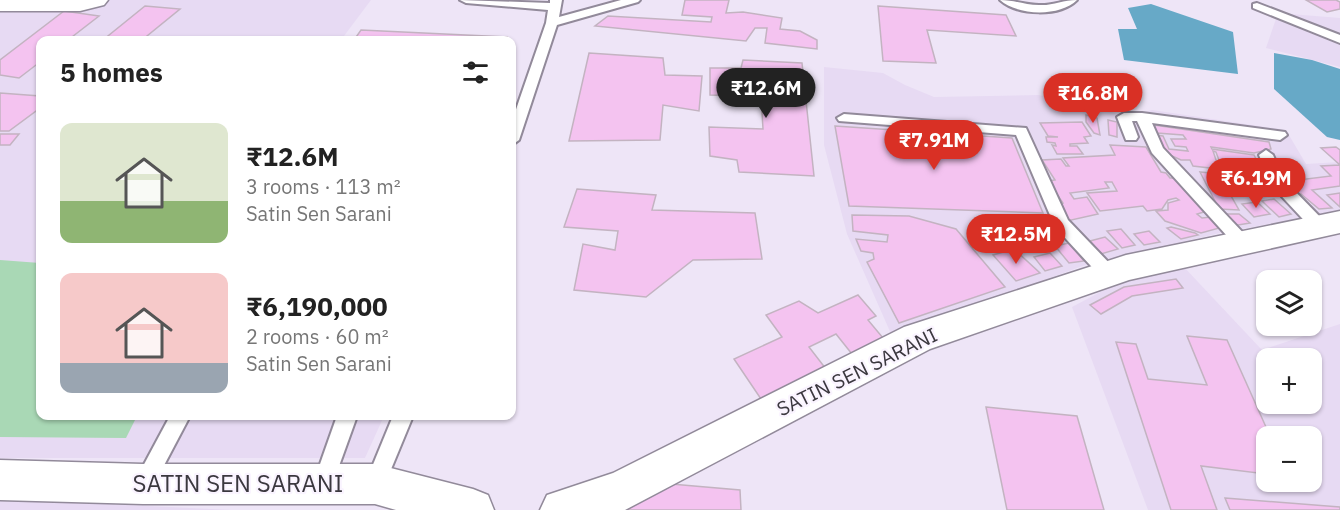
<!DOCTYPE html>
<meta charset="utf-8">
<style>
:root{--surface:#fff;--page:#f6f6f6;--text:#222;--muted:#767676;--accent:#d93025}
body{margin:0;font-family:"IBM Plex Sans",sans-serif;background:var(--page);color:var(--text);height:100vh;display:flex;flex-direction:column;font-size:22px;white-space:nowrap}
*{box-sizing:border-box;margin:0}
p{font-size:20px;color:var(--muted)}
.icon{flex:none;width:33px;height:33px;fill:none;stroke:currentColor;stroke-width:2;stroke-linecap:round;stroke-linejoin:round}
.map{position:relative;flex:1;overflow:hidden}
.drawer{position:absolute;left:36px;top:36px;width:480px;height:384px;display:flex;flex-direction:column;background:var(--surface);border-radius:12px;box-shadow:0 2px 4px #0004}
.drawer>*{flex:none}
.controls{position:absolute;left:1256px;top:270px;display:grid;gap:12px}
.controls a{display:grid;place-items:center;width:66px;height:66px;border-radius:12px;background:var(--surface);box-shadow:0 2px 4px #0004;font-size:30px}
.price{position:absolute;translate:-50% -51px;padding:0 14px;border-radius:21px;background:var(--accent);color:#fff;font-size:20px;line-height:39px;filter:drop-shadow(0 2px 3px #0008)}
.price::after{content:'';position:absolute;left:50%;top:36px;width:18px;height:14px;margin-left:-9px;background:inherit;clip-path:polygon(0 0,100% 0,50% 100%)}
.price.selected{background:#222;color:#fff}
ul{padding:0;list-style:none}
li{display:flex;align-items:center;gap:18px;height:150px;padding:0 24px}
li span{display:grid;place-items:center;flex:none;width:168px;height:120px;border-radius:12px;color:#555}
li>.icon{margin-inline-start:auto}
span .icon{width:72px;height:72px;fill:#fffc;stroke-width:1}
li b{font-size:26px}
h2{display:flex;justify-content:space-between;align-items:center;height:72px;padding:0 24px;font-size:26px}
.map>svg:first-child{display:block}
.built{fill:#e7daf3;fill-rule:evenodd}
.green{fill:#a9d8b5}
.water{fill:#67a9c7}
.building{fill:#f4c3f0;stroke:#c3b3c1;stroke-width:1.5}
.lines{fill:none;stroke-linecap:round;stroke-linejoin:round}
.service-casing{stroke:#928a9a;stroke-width:4}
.minor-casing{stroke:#928a9a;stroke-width:3}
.secondary-casing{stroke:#928a9a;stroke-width:3}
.service{fill:#fff;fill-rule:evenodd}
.minor{fill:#fff;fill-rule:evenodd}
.secondary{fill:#fff;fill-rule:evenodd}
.labels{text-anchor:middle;stroke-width:4.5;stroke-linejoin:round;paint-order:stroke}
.street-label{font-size:20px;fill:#3b383f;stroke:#faf4ff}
.near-street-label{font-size:24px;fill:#3b383f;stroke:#faf4ff}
</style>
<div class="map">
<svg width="1340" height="510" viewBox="0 0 1340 510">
<rect width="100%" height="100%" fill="#eee5f7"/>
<g class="built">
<polygon points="0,0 371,0 341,40 40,40 40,416 384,416 365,458 0,458"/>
<polygon points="1278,13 1340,18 1340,67 1266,48"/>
<polygon points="824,67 883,73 905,85 934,97 1038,95 1100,107 1124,117 1152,110 1286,130 1306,164 1340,162 1340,211 1220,233 1088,264 892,336 847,234 824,145"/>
<path d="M 1183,266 L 1262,350 L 1340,324 L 1340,510 L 1148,510 L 1072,307 L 1123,280 ZM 1266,358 L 1311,358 L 1311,404 L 1266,404 ZM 1266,436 L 1311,436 L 1311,482 L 1266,482 Z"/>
<polygon points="0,499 232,510 0,510"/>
</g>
<polygon class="green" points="0,260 40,263 40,416 137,416 126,438 0,437"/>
<g class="water">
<polygon points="1151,4 1233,32 1238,74 1124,60 1118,29 1137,29 1128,8"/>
<polygon points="1274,53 1312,60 1340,69 1340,140 1327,137 1274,89"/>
</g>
<g class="building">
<polygon points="685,0 729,0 726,13 743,12 782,18 780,29 800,31 817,40 817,49 765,43 767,28 755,28 746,41 595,26 608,16 711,22 712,17 682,15"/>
<polygon points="1306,0 1336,0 1340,2 1340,9 1327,12"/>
<polygon points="145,6 180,9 142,40 103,40"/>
<polygon points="878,6 1006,15 1016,36 927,30 936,63 883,61"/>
<polygon points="64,11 99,16 68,40 40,40 40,62 19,78 0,75 0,60"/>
<polygon points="361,30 507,37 506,40 354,40"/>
<polygon points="589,53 663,58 665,75 702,76 699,111 663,105 660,140 569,141"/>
<polygon points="743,60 802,63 814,176 739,172 737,160 710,156 709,127 763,129 761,96 710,95 710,68 741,68"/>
<polygon points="0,93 40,96 40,108 9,131 0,131"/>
<polygon points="1086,115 1097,118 1100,135 1094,133 1086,122"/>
<polygon points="1108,120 1117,122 1117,137 1109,135"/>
<polygon points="1082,122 1091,136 1084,137 1088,143 1070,144 1070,146 1077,146 1083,154 1057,154 1052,145 1056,146 1055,143 1047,142 1046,137 1058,137 1048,136 1040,123"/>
<polygon points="1154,125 1269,142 1271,149 1254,153 1211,147 1212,149 1254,155 1256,159 1264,160 1268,170 1258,168 1260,175 1269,179 1285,194 1277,195 1268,187 1265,187 1269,191 1265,192 1248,174 1241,173 1243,179 1227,176 1229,181 1222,180 1239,210 1219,209 1200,172 1210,173 1210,169 1223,171 1216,152 1213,151 1219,169 1193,166 1190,160 1181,160 1161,151 1155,135 1163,136 1169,149 1188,151 1186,147 1175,146 1171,139 1186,139 1183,135 1157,133"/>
<polygon points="835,126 1012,138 1043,213 849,206"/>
<polygon points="0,134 19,134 10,145 0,145"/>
<polygon points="1110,145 1146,147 1161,172 1166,173 1170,178 1177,178 1207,211 1197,214 1202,218 1211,217 1223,227 1201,233 1165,221 1156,211 1168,210 1168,203 1179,200 1176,198 1168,200 1162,209 1147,211 1143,206 1100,211 1087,193 1117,191 1112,182 1105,182 1109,188 1070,193 1074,199 1087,197 1098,214 1067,221 1057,205 1063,203 1048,181 1055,180 1042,160 1061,159 1066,166 1069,166 1063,158 1115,155"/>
<polygon points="1336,147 1340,150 1340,186 1312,190 1332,208 1319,209 1301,194 1295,195 1282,182 1331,176 1321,166 1340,165 1321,148"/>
<polygon points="577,189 656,195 652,210 755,213 762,259 693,260 646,297 574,290 583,244 615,250 618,231 564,227"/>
<polygon points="1340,193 1340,207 1327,195"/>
<polygon points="1274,199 1291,214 1279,217 1262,201"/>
<polygon points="1257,202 1270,214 1254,217 1242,204"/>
<polygon points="1221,214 1239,214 1250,223 1232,226"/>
<polygon points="852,215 909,216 956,229 1005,287 899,323 867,262 874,259 873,253 861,251 856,239 887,242 888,235 853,231"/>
<polygon points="1171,227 1195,233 1198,235 1181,239 1167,228"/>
<polygon points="1121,229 1135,245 1122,248 1107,231"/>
<polygon points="1149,231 1160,242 1144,245 1134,234"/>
<polygon points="1105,237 1118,249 1101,254 1090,241"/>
<polygon points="1069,243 1084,261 1069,263 1055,246"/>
<polygon points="1014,249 1040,273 1016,281 993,255"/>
<polygon points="1050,253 1062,266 1045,271 1034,257"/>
<polygon points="1176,279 1183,288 1132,296 1101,314 1090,305 1124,287"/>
<polygon points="858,295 876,316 868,320 888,344 856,359 836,334 809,347 826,369 761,399 734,359 782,337 766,315 799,301 818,313"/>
<polygon points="1187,336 1227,340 1270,436 1266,436 1266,474 1201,466 1217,510 1171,510 1116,342 1136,344 1148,379 1207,385"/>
<polygon points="986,407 1077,416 1104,510 1007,510"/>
<polygon points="671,484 740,490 741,510 622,510"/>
<polygon points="1225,498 1340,507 1340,510 1230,510"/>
</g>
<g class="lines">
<g class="service-casing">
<g id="service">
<polygon points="460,0 550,3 550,0 562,0 559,17 621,0 640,0 638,2 557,25 519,140 512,145 512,121 546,23 548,10 466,3"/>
<path d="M 1000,0 C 1014,0 1025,5 1039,5 C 1052,6 1063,0 1077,0 C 1060,17 1018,16 1000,0 Z"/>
<polygon points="1257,3 1340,35 1340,43 1253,8 1253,4"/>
<polygon points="1124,113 1142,113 1285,132 1287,135 1280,140 1152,123 1163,148 1249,239 1251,243 1249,247 1237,247 1152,153 1137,121 1132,121 1138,137 1136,140 1126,140 1117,117"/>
<polygon points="844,114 1026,128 1068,220 1114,268 1116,273 1114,278 1108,279 1102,278 1055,227 1016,135 839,121 837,118"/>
<polygon points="1266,150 1273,155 1284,180 1326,223 1328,227 1326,231 1314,231 1272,186 1259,155"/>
<polygon points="170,416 190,416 151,490 144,493 137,490 134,483"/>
<polygon points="337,416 357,416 330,491 323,494 316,491 313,484"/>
<polygon points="393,416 413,416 382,491 375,494 368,491 365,484"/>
</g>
</g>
<g class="minor-casing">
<polygon id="minor" points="0,0 108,0 104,5 80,11 0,11"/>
</g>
<g class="secondary-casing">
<g id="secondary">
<polygon points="1340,211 1340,233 1129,280 930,349 625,510 540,510 547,495 613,473 904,327 1126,255"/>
<polygon points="0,460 143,464 375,464 473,489 488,495 494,510 396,510 375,504 143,504 0,500"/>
</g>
</g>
<use href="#service" class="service"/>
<use href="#minor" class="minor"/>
<use href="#secondary" class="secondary"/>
</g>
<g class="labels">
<g class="street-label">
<text transform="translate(857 372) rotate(-26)" y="7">SATIN SEN SARANI</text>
</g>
<g class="near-street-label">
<text x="238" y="492">SATIN SEN SARANI</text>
</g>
</g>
</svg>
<div class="controls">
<a><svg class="icon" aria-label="layers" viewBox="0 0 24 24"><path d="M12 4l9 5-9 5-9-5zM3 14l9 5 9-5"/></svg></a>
<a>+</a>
<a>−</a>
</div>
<b class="price selected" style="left:766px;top:119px">₹12.6M</b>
<b class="price" style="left:1093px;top:124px">₹16.8M</b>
<b class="price" style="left:934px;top:171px">₹7.91M</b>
<b class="price" style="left:1256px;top:209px">₹6.19M</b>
<b class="price" style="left:1016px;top:265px">₹12.5M</b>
<section class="drawer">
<h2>5 homes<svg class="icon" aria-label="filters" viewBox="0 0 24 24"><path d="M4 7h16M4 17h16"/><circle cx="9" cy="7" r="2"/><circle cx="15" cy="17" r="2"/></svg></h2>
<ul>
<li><span style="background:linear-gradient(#dfe7d0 65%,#8fb573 0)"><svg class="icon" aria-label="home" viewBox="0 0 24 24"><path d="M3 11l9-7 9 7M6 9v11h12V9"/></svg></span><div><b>₹12.6M</b><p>3 rooms · 113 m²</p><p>Satin Sen Sarani</p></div></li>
<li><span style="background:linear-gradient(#f6c9c9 75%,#9aa5b1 0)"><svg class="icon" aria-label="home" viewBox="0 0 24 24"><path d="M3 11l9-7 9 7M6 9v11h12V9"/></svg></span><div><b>₹6,190,000</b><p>2 rooms · 60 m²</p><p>Satin Sen Sarani</p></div></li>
</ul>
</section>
</div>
